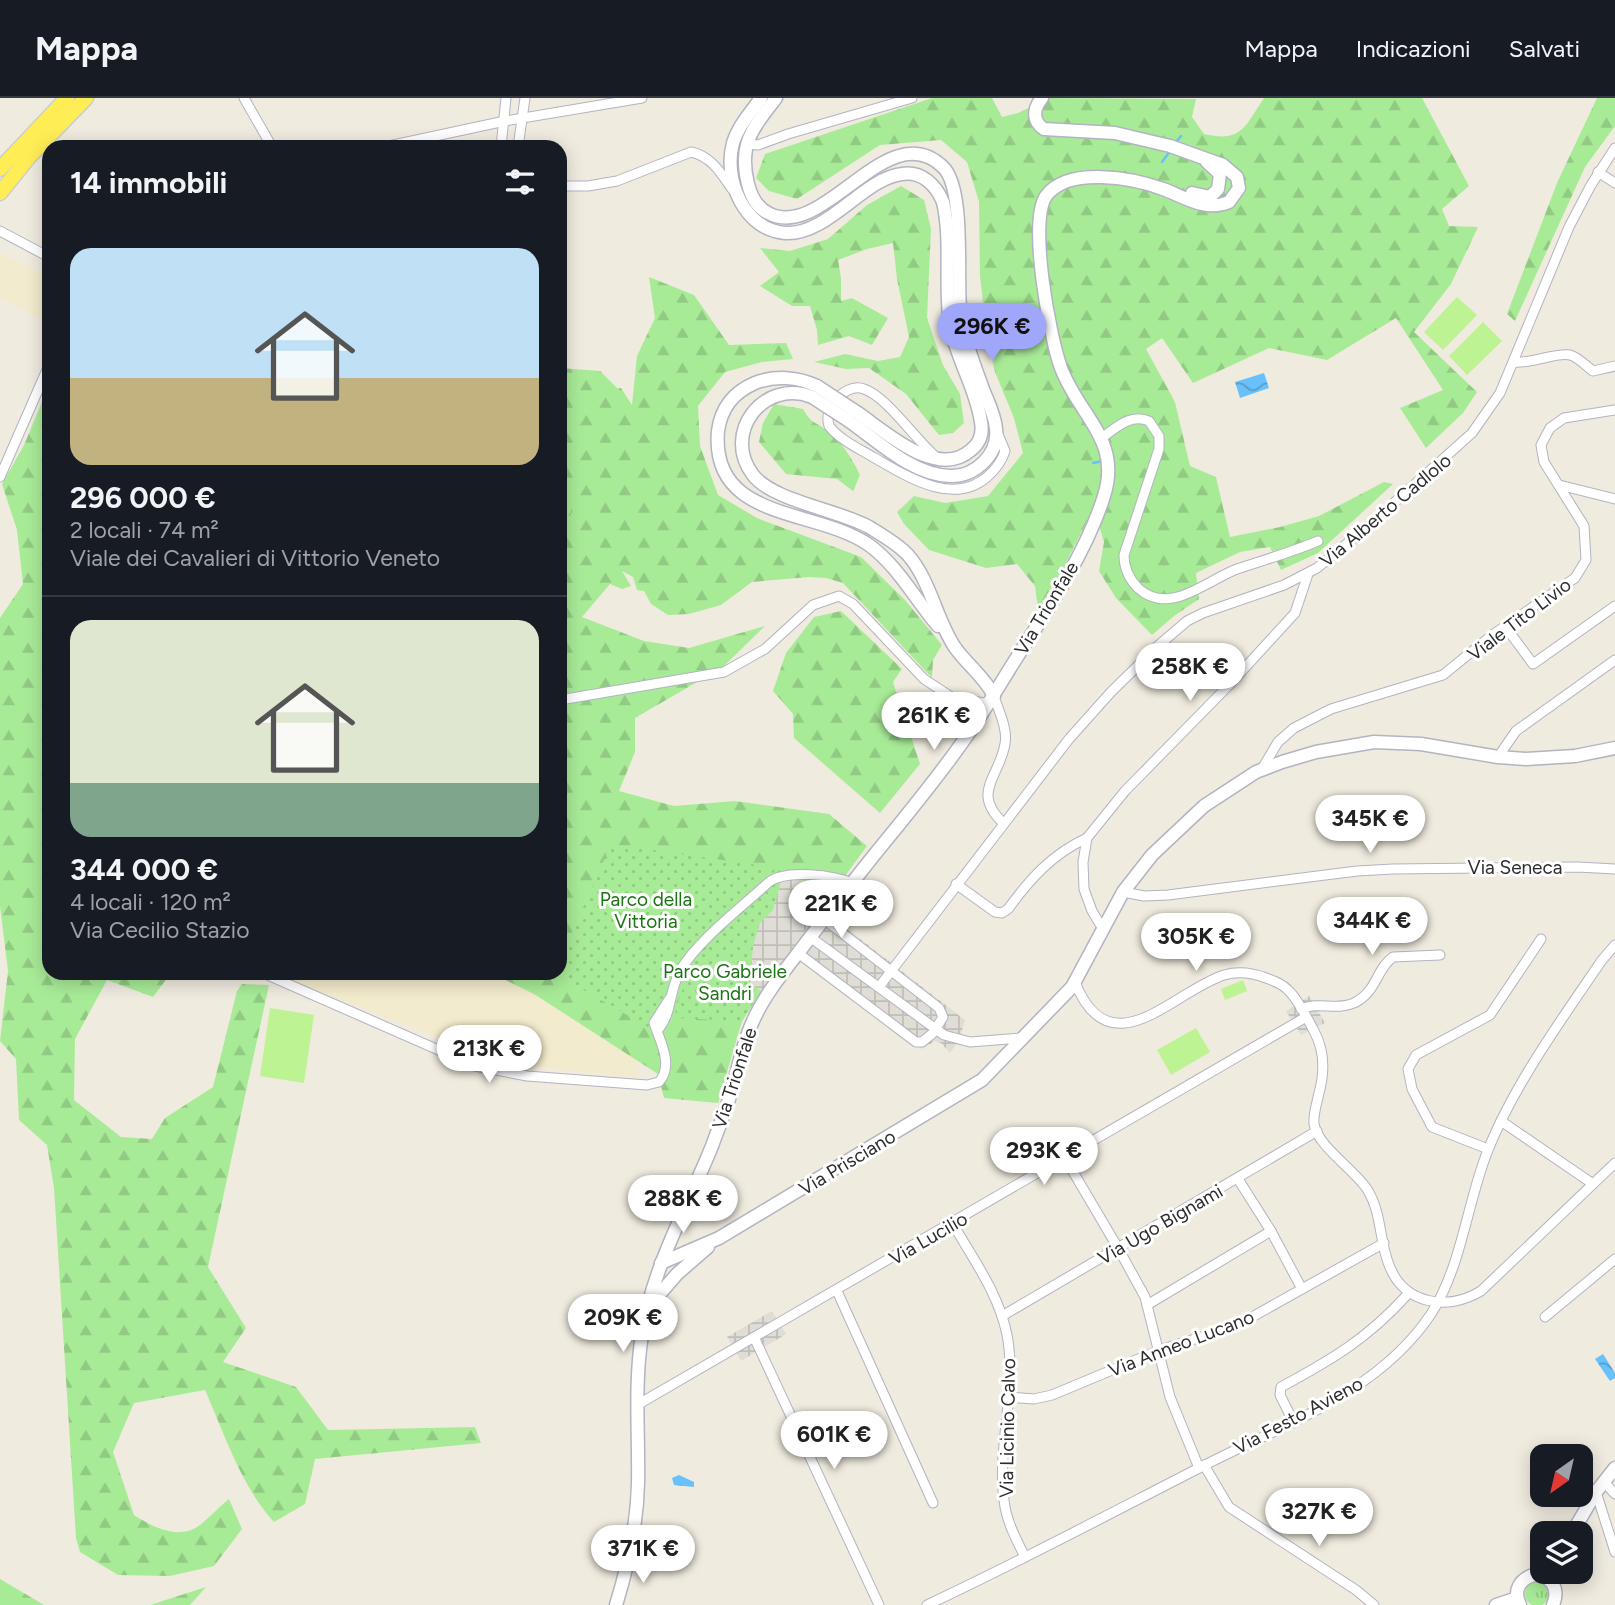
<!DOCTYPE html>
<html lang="it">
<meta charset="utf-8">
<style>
:root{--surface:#171b24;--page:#20242c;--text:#f1f3f6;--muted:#9ea1a6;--line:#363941;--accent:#a0a6fa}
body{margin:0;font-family:Figtree,sans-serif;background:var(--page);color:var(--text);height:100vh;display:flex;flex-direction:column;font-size:26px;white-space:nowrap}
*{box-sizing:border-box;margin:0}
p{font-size:23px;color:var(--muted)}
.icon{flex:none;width:38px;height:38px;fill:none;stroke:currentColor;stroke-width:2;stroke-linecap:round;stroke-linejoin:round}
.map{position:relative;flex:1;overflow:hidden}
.sheet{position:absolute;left:42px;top:42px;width:525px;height:840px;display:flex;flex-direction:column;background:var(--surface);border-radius:21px;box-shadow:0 4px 18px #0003}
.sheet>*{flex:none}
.needle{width:46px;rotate:214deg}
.tools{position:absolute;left:1530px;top:1346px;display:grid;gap:14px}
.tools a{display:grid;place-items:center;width:63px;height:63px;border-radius:14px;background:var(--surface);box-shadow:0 4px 18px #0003;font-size:35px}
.price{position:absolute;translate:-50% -60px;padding:0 16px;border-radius:24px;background:#fff;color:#222;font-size:23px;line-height:46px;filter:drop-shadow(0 2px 4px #0008)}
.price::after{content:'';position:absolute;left:50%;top:42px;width:21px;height:16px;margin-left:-10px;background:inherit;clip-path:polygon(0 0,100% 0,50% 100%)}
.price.active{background:var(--accent);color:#111}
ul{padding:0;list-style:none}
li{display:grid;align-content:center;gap:14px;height:371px;padding:0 28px}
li+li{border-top:2px solid var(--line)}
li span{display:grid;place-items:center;height:217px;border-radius:21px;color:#555}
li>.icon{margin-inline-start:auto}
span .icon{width:126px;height:126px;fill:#fffc;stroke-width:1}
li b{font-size:30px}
h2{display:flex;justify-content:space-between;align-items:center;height:84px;padding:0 28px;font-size:30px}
header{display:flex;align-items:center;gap:42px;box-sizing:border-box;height:98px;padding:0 35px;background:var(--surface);border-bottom:2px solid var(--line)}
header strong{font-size:33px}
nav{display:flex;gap:38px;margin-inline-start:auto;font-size:24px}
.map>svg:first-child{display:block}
.education{fill:#f3ebcd}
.grass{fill:url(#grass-tufts)}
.forest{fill:url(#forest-firs)}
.park{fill:url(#park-dots)}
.pitch{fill:#bdf392}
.plaza{fill:url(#plaza-grid)}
.water{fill:url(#water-waves)}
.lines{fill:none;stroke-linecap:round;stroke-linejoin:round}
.stream{stroke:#69c1fb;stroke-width:2.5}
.street-casing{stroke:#b3b3c2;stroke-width:11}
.secondary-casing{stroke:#b3b3c2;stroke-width:15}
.primary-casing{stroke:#cdcdcd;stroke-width:17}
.street{stroke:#fff;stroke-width:9}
.secondary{stroke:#fff;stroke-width:12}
.primary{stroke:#ffed55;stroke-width:14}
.secondary-bridge-casing{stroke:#b3b3c2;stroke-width:15;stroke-linecap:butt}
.secondary-bridge{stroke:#fff;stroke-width:12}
.labels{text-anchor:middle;stroke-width:6;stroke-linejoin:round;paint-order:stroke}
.street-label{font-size:19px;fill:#2d2d2d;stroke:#fff}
.park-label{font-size:19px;fill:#1b7413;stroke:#fff}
</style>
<header>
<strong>Mappa</strong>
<nav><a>Mappa</a><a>Indicazioni</a><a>Salvati</a></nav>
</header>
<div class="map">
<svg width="1615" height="1507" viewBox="0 0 1615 1507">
<defs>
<pattern id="grass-tufts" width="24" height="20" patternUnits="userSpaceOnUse" patternTransform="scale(1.75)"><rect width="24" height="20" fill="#a8eb97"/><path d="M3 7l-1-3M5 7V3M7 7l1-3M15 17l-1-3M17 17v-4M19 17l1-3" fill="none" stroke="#91ca82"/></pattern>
<pattern id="forest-firs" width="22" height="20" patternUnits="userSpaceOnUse" patternTransform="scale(1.75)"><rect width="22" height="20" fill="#a8eb97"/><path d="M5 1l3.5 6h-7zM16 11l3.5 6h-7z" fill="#91ca82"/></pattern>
<pattern id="park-dots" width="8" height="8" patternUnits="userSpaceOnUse" patternTransform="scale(1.75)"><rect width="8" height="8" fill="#a8eb97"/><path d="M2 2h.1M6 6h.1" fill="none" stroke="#91ca82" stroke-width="1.8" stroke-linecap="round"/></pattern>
<pattern id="plaza-grid" width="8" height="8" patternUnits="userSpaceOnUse" patternTransform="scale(1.75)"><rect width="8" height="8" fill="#dfddd6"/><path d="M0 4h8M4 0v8" fill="none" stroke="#c0beb8"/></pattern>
<pattern id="water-waves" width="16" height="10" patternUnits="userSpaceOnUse" patternTransform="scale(1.75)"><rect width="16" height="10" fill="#69c1fb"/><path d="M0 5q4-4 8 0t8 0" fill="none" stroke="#579dcc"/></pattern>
</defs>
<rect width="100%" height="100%" fill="#f0ebdf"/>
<g class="education">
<polygon points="0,155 49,179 49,225 0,200"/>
<polygon points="271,875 543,875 638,949 638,980 504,965"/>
</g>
<circle class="grass" cx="1537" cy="1496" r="12"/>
<g class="forest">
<path d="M 932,0 L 992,0 L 1002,19 L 1018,15 L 1049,0 L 1196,1 L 1192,19 L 1204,36 C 1242,45 1245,28 1264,0 L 1422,0 L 1469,88 L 1442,111 L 1449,128 L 1478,129 L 1451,186 L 1414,234 L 1477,294 L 1463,315 L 1426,350 L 1400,310 L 1443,292 L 1396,220 L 1327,262 L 1269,250 L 1193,285 L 1162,240 L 1146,251 L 1175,304 L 1190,368 L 1216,379 L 1230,439 L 1280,429 L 1319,418 L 1384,384 L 1393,386 L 1318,455 L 1281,472 L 1270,449 L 1240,454 L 1196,475 L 1199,501 L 1174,518 L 1152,537 L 1116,500 L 1099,473 L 1104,444 L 1096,418 L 1089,419 L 1063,471 L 1038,511 L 1035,488 L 1017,466 L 986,470 L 929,452 L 904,426 L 897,414 L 914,398 L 945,405 L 988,398 L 1023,355 L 1014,320 L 995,274 L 987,240 L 980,178 L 979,104 L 967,64 L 941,42 L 880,47 L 797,101 L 769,93 L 756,80 L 765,56 Z"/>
<polygon points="1597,0 1615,0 1615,28 1585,69 1515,223 1507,216 1557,85"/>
<polygon points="901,88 924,102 931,131 927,220 943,267 960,296 964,325 953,335 939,337 906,296 869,270 846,271 814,264 845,256 878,263 900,259 909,239 897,181 893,145 867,151 838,162 841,180 841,203 852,200 888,220 872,247 849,238 818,247 817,232 810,208 792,208 760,188 779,174 760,150 790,153 828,141 867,107"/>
<polygon points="649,179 694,197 729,247 786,245 793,261 762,264 725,274 698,308 700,348 718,397 757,420 861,459 905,502 942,547 933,562 932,580 843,485 826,480 809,479 752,484 721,507 689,516 668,517 651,506 644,493 637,492 633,479 622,473 631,488 622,491 610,486 582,519 644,543 689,550 765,528 723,569 635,620 635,654 619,693 674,708 735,703 829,716 867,748 769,882 742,923 718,1005 664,1000 658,976 534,896 491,875 560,875 560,270 600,273 617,290 621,290 632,307 637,258 655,220"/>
<path d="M 49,287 L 49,875 L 171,875 L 153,899 L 107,882 L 75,941 L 74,1002 L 121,1039 L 152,1041 L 165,1020 L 213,989 L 237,893 L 242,886 L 269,887 L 208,1169 L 246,1230 L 223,1264 L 296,1289 L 328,1332 L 475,1329 L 481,1345 L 315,1361 L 305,1406 L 274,1424 C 242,1390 224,1335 205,1292 L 134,1305 L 113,1354 L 134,1417 C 153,1429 179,1443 200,1427 C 210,1419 219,1409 229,1401 L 242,1431 L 214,1468 L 170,1478 L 118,1477 L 80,1454 L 76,1440 L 54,1090 L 47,1047 L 19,1022 L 16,961 L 0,943 L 8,873 L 0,808 L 0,520 L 23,486 L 17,432 L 2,386 L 24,347 Z"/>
<path d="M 774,306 L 803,311 C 810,323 811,322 822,329 C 840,341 851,358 860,377 L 853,393 L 837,381 L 786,376 L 759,344 L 763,325 Z"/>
<polygon points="841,513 902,571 893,584 920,666 880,715 794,640 793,616 773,593 786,555 814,519"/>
<polygon points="0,1481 44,1507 45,1507 0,1507"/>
<polygon points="206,1489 190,1507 150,1507"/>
</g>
<g class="park">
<path d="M 560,385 C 574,409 575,416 560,440 Z"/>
<polygon points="611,746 778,770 683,859 648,929 563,880 573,832"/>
<polygon points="782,780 816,784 842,783 769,882 742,923 674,920 679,901 695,862 729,827"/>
</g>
<g class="pitch">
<polygon points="1457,199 1477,217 1443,252 1424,234"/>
<polygon points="1483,224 1502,243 1467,277 1449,258"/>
<polygon points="1243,882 1247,893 1225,902 1221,891"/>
<polygon points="270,910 314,917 304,985 260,978"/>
<polygon points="1196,930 1210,954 1171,977 1157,952"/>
</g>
<g class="plaza">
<polygon points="782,780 816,784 842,783 761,893 750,885 753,848 760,825 773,812"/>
<polygon points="828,816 965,922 959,942 950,955 941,945 935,943 922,951 916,947 796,857"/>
<polygon points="1309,898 1325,925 1301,937 1286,913"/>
<polygon points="772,1213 786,1236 741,1263 727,1239"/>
</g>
<g class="water">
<polygon points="1264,275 1269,290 1240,300 1235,284"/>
<polygon points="1603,1256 1615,1275 1615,1280 1610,1283 1595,1261"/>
<polygon points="679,1377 694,1384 694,1389 674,1387 672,1380"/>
</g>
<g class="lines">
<g class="stream">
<polyline points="1176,44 1181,38"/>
<polyline points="1162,64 1171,52"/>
<polyline points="1093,365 1103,363"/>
</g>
<g class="street-casing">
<g id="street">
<polyline points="244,0 272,49"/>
<polyline points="746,46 758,47 788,36 912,0"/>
<polyline points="384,49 505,23 642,0"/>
<polyline points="501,49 506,0"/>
<polyline points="518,49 525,0"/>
<polyline points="1598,74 1615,85"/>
<path d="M 560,88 L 588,88 L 617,83 L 691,54 C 711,58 721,75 732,91"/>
<polyline points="0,133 49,159"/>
<path d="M 1514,264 C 1532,266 1556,254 1570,257 C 1578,259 1586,268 1593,273 L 1615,268"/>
<path d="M 1102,340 C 1115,330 1131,315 1149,323 L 1159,338 L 1159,351 L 1124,457 C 1124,470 1129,481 1138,490 C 1169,519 1207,482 1237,471 C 1264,462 1292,454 1318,443"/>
<path d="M 936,359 C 916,342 886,298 864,291 C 853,287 842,294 835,303 C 829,311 826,318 829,328 C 840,342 858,350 873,359 C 905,377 952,409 987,379 C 995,372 1002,363 1005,353 L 997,334"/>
<polyline points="0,379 49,267"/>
<polyline points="1559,387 1615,401"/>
<polyline points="1505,528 1533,566 1615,508"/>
<path d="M 994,598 C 998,612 1008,630 1005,646 C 999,680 971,694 1003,725"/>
<polyline points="956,600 989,606"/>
<polyline points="560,602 724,574 765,551 813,507 839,498 853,506 924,581 965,608 982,616"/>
<polyline points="1498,659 1516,633 1615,562"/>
<polyline points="1262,671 1278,644 1294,630 1331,611 1443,577 1491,538 1575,480 1586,462 1584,428 1544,364 1541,347 1550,330 1564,320 1615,312"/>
<path d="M 956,786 L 995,814 L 1002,815 L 1008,811 C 1030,781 1052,756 1087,740"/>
<polyline points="1123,794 1144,798 1168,797 1357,773 1393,771 1578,769 1615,771"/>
<polyline points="1103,831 1092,813 1084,791 1083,764 1087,740 1125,693 1230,586 1295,515 1308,476"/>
<polyline points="810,839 944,937 970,944 1020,940"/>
<polyline points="798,855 916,944 922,944 933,935 943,919 939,910 824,821"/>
<path d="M 263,875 L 475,968 L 527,978 L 647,987 L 659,984 C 674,967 660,943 654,925 L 670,900"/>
<path d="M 1075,884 C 1110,973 1174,893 1224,877 C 1238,873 1253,875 1266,880 C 1274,883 1283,886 1289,893 C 1299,903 1307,920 1314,933 C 1325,953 1325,973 1319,995 C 1317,1005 1313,1016 1314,1026 C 1318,1049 1354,1071 1367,1091 C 1382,1115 1379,1142 1389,1167 C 1404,1207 1448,1213 1481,1193 L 1615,1065"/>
<polyline points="879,889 1069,641 1111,594 1159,547 1187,523 1203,515 1284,487 1317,470 1366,430 1472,335 1500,295 1569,129 1591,87 1615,50"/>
<path d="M 1301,911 C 1319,903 1336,913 1354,905 C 1377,894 1376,871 1393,859 L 1440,857"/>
<path d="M 657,933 C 673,915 668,895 680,873 C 697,843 743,808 769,784 C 786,771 833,777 852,785"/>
<polyline points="1501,1023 1593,1086"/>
<polyline points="1488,1051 1432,1029 1412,991 1408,971 1416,957 1490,917 1541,841"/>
<polyline points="1065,1060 1118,1150 1145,1199 1170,1299 1199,1370"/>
<polyline points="1238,1081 1271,1133 1302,1191"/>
<path d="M 953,1126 C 973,1161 999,1196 1007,1237 C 1018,1293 995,1352 1005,1409 C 1008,1426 1017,1443 1025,1459"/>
<polyline points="837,1193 933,1405"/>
<polyline points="1147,1207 1271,1133"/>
<polyline points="1002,1218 1317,1033"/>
<polyline points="1545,1219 1615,1161"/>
<polyline points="754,1239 879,1507"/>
<polyline points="1008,1299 1034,1301 1052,1297 1160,1252 1236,1228 1384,1145"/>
<polyline points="637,1307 1306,919"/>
<path d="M 1293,1323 L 1280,1297 L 1281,1289 C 1331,1262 1367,1241 1406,1198"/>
<polyline points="1204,1367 1229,1409 1356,1492 1374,1507"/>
<polyline points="1603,1383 1615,1396"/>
<polyline points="1596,1394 1615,1454"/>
<path d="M 927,1507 C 1021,1463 1113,1414 1205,1367 C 1285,1326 1379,1294 1431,1216 C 1462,1168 1467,1104 1488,1052 C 1515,985 1562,921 1602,862 L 1615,847"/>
</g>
</g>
<g class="secondary-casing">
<g id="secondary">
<path d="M 761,0 C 751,14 738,28 733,45 C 723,81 744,132 785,135 C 827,138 864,80 902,76 C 922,73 936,87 943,104 C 952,143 944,186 950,227 C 956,260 976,290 981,324 C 983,335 980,345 971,352 C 937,382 886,334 858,315"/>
<path d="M 776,0 C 753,30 738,46 748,86 C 751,98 756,109 768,115 C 824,145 887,15 943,69 C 965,90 957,177 960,209 C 963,238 973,264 983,291 C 988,304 995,317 996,331 C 999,356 975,379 950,378 C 912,377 878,343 849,323"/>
<polyline points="1192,95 1210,99 1218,91 1220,76 1207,64"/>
<path d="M 817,288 C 798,279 775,277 755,285 C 734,294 721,310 718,333 C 710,424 817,410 869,447 C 898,468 915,501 938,528"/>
<path d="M 812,299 C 764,280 721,335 753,377 C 773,403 839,412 869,429 C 882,437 898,446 908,457 C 930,482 936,520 954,548 C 966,566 984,578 994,598"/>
<polyline points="661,1165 719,1140 982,982 1072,889 1123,794 1152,757 1204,708 1256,674 1282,664 1316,654 1374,644 1421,646 1498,659 1526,661 1575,658 1615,650"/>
<polyline points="651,1206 677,1176 708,1149"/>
<polyline points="1572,1435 1596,1394 1615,1370"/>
<path d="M 616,1507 C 628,1468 637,1427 638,1386 C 639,1336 634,1286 642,1237 C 652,1170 687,1110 712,1048 C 718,1031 725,1015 730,998 C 738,973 742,946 753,923 C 765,896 785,872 802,850 C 823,822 845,794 867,766 C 900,725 934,685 964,642 C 985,613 1002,582 1021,553 C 1051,507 1088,450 1104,398 C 1122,342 1079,318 1061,270 C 1050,240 1028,124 1046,98 C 1068,68 1133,80 1163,91 C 1185,99 1205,114 1229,104 L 1239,90 L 1237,79 L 1223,67 L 1170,48 L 1115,35 L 1044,31 C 1032,23 1033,11 1042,0"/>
<polyline points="1496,1507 1517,1500"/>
<path d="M 1520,1507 C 1513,1493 1519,1482 1533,1477 C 1551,1477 1560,1490 1553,1507"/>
</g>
</g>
<g class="primary-casing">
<g id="primary">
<polyline points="0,71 67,0"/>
<polyline points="0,95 29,59 86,0"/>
</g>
</g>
<use href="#street" class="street"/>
<use href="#secondary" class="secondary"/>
<use href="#primary" class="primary"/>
<g class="secondary-bridge-casing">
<g id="secondary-bridge">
<polyline points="817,288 858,315"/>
<polyline points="812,299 849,323"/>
</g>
</g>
<use href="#secondary-bridge" class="secondary-bridge"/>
</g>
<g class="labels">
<g class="street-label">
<text transform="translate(1385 412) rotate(-40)" y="7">Via Alberto Cadlolo</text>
<text transform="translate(1046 510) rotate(-59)" y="7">Via Trionfale</text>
<text transform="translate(1519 521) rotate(-37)" y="7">Viale Tito Livio</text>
<text x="1515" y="776">Via Seneca</text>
<text transform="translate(734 980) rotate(-72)" y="7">Via Trionfale</text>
<text transform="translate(847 1064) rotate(-31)" y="7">Via Prisciano</text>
<text transform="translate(1160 1126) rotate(-30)" y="7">Via Ugo Bignami</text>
<text transform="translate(928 1140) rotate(-30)" y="7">Via Lucilio</text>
<text transform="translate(1181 1245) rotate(-21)" y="7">Via Anneo Lucano</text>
<text transform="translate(1298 1317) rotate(-28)" y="7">Via Festo Avieno</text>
<text transform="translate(1007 1330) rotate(-89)" y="7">Via Licinio Calvo</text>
</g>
<g class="park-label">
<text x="646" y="808">Parco della<tspan x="646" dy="22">Vittoria</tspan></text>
<text x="725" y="880">Parco Gabriele<tspan x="725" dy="22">Sandri</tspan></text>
</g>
</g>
</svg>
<div class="tools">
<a><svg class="needle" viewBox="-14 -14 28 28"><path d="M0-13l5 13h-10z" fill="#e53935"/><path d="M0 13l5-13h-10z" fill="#9ea1a6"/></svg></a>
<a><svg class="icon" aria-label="layers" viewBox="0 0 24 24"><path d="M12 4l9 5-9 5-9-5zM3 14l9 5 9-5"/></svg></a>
</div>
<b class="price active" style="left:992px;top:265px">296K €</b>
<b class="price" style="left:1190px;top:605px">258K €</b>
<b class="price" style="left:934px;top:654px">261K €</b>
<b class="price" style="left:1370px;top:757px">345K €</b>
<b class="price" style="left:841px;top:842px">221K €</b>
<b class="price" style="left:1372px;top:859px">344K €</b>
<b class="price" style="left:1196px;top:875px">305K €</b>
<b class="price" style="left:489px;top:987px">213K €</b>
<b class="price" style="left:1044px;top:1089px">293K €</b>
<b class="price" style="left:683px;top:1137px">288K €</b>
<b class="price" style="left:623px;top:1256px">209K €</b>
<b class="price" style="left:834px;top:1373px">601K €</b>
<b class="price" style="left:1319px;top:1450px">327K €</b>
<b class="price" style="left:643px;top:1487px">371K €</b>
<section class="sheet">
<h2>14 immobili<svg class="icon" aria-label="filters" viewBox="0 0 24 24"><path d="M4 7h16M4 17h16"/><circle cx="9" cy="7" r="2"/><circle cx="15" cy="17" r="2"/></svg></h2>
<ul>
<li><span style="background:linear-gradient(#bfe0f5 60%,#c2b280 0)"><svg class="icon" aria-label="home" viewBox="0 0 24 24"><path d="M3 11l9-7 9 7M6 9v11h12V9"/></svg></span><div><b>296 000 €</b><p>2 locali · 74 m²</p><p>Viale dei Cavalieri di Vittorio Veneto</p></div></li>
<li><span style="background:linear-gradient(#dfe7d0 75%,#7fa58c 0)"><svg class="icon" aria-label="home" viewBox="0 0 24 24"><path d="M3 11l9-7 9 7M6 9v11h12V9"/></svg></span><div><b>344 000 €</b><p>4 locali · 120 m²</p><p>Via Cecilio Stazio</p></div></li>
</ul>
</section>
</div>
